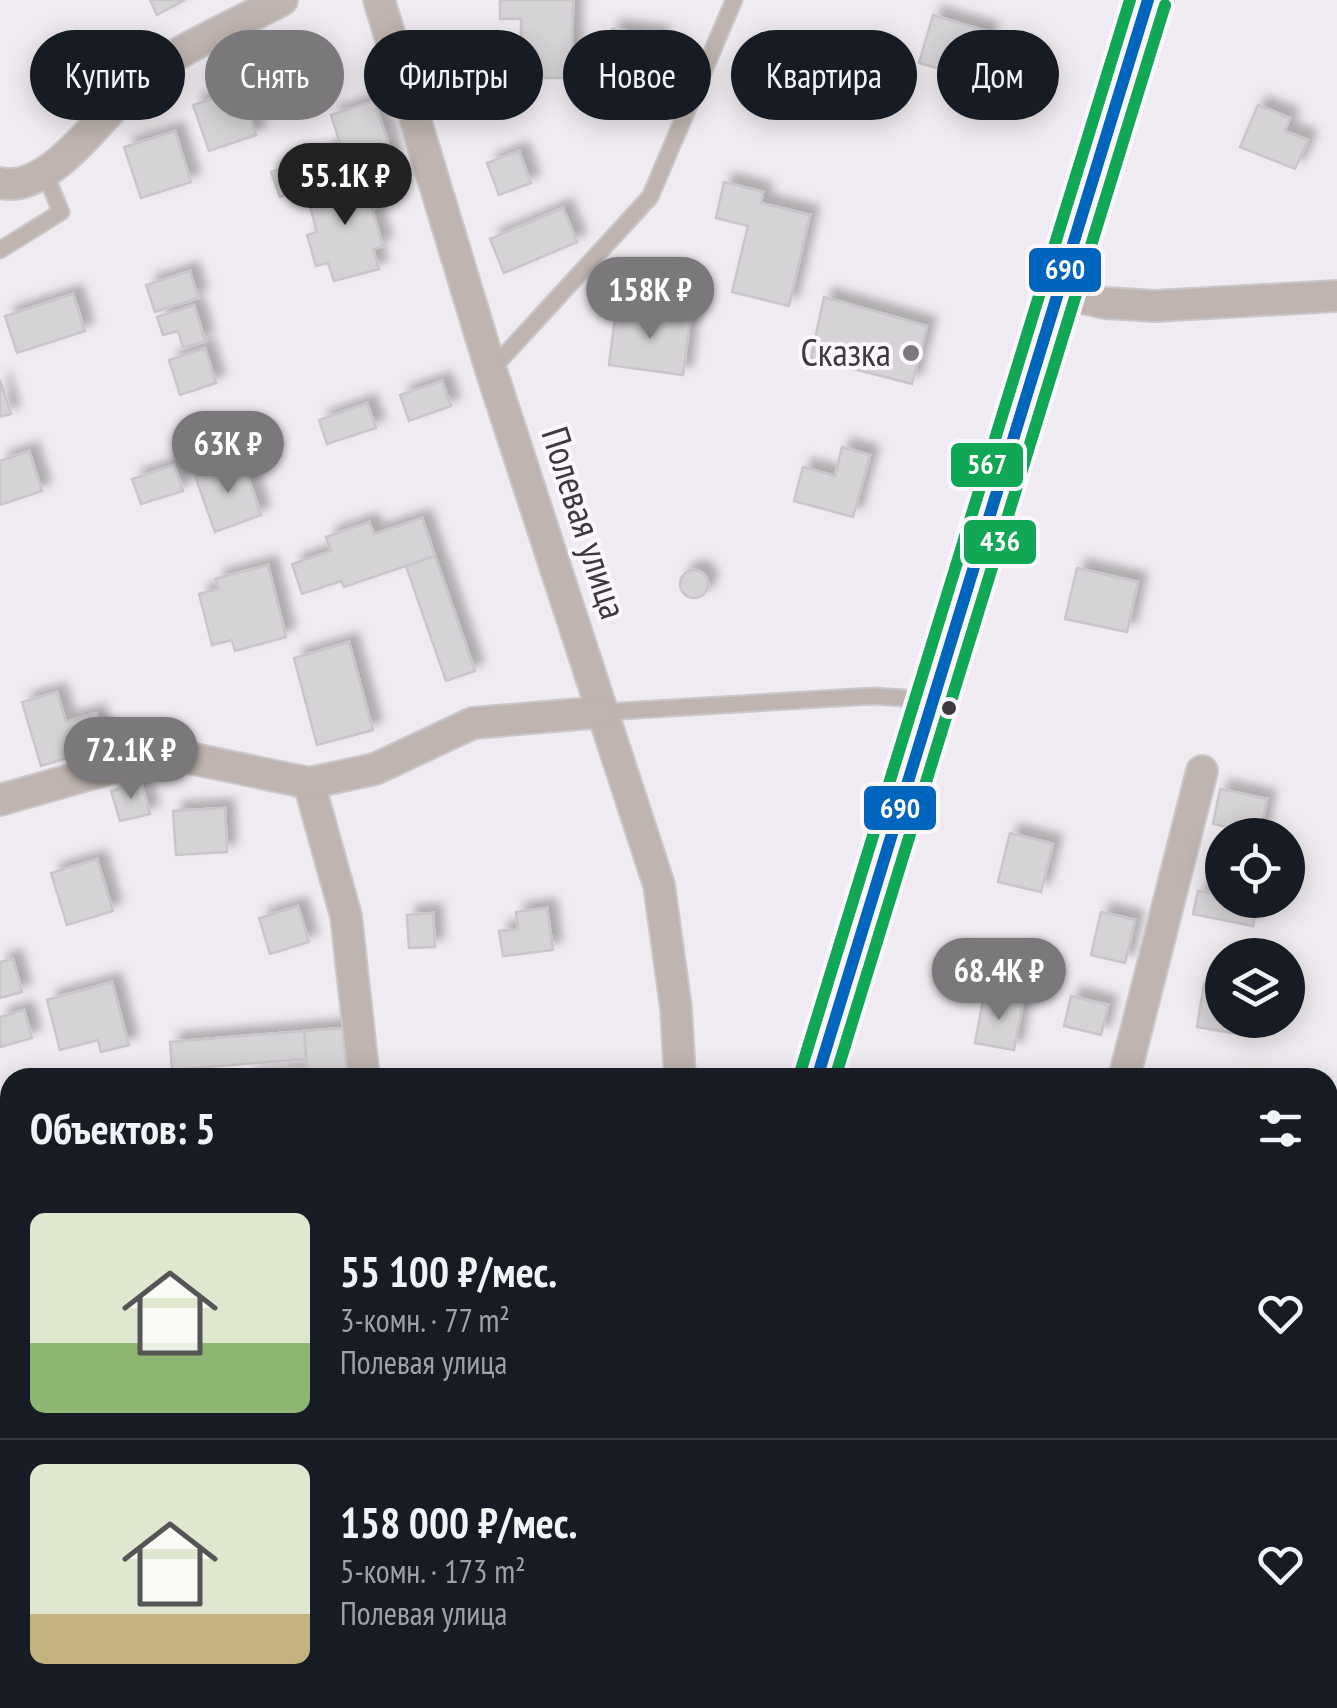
<!DOCTYPE html>
<html lang="ru">
<meta charset="utf-8">
<style>
:root{--surface:#171b24;--page:#20242c;--text:#f1f3f6;--muted:#9ea1a6;--line:#363941;--accent:#7b787c}
body{margin:0;font-family:"PT Sans Narrow",sans-serif;background:var(--page);color:var(--text);height:100vh;display:flex;flex-direction:column;font-size:38px;white-space:nowrap}
*{box-sizing:border-box;margin:0}
p{font-size:32px;color:var(--muted)}
.icon{flex:none;width:55px;height:55px;fill:none;stroke:currentColor;stroke-width:2;stroke-linecap:round;stroke-linejoin:round}
.map{position:relative;flex:1;overflow:hidden}
.sheet{position:absolute;left:0px;top:1068px;width:1338px;height:642px;display:flex;flex-direction:column;background:var(--surface);border-radius:30px 30px 0 0;box-shadow:0 5px 25px #0003}
.sheet>*{flex:none}
.guide{position:absolute;left:30px;top:30px;width:1278px;height:90px;display:flex;gap:20px}
.fabs{position:absolute;left:1205px;top:818px;display:grid;gap:20px}
.fabs a{display:grid;place-items:center;width:100px;height:100px;border-radius:50%;background:var(--surface);box-shadow:0 5px 25px #0003;font-size:50px}
.price{position:absolute;translate:-50% -85px;padding:0 22px;border-radius:35px;background:var(--accent);color:#fff;font-size:32px;line-height:65px;filter:drop-shadow(0 2px 5px #0008)}
.price::after{content:'';position:absolute;left:50%;top:60px;width:30px;height:22px;margin-left:-15px;background:inherit;clip-path:polygon(0 0,100% 0,50% 100%)}
.price.on{background:#222;color:#fff}
ul{padding:0;list-style:none}
li{display:flex;align-items:center;gap:30px;height:250px;padding:0 30px}
li+li{border-top:2px solid var(--line)}
li span{display:grid;place-items:center;flex:none;width:280px;height:200px;border-radius:15px;color:#555}
li>.icon{margin-inline-start:auto}
span .icon{width:120px;height:120px;fill:#fffc;stroke-width:1}
li b{font-size:42px}
h2{display:flex;justify-content:space-between;align-items:center;height:120px;padding:0 30px;font-size:42px}
.tag{padding:0 35px;border-radius:45px;background:var(--surface);box-shadow:0 5px 25px #0003;font-size:35px;line-height:90px}
.tag.on{background:var(--accent);color:#fff}
.map>svg:first-child{display:block}
.building{fill:#d6d3d7;stroke:#c9c6ca;stroke-width:2.5;filter:url(#shadow)}
.lines{fill:none;stroke-linecap:round;stroke-linejoin:round}
.service-casing{stroke:#cbc8cc;stroke-width:19}
.minor-casing{stroke:#cbc8cc;stroke-width:34}
.primary-casing{stroke:#cbc8cc;stroke-width:54}
.service{stroke:#bfb4af;stroke-width:15}
.minor{stroke:#bfb4af;stroke-width:30}
.primary{stroke:#b8aba7;stroke-width:50}
.bus-1-casing{stroke:#fcf6ff;stroke-width:20}
.bus-2-casing{stroke:#fcf6ff;stroke-width:20}
.bus-3-casing{stroke:#fcf6ff;stroke-width:20}
.bus-1{stroke:#0065bd;stroke-width:12}
.bus-2{stroke:#10a855;stroke-width:12}
.bus-3{stroke:#10a855;stroke-width:12}
.poi-dot{fill:#7b787c;stroke:#fcf6ff;stroke-width:4}
.bus-dot{fill:#3d3a3e;stroke:#fcf6ff;stroke-width:4}
.labels{text-anchor:middle;stroke-width:8;stroke-linejoin:round;paint-order:stroke}
.poi-label{font-size:38px;fill:#3d3a3e;stroke:#fcf6ff;text-anchor:end}
.street-label{font-size:38px;fill:#3d3a3e;stroke:#fcf6ff}
.line-badge{stroke:#fcf6ff;stroke-width:4}
.badge-label{font-size:28px;text-anchor:middle;font-weight:bold;fill:#fff}
</style>
<div class="map">
<svg width="1337" height="1708" viewBox="0 0 1337 1708">
<defs>
<filter id="shadow"><feDropShadow dx="9" dy="-9" stdDeviation="5" flood-color="#0004"/></filter>
</defs>
<rect width="100%" height="100%" fill="#efebf0"/>
<g class="building">
<polygon points="150,0 185,0 157,15"/>
<polygon points="500,0 573,0 572,78 521,78 521,19 500,19"/>
<polygon points="933,15 989,32 975,79 919,63"/>
<polygon points="612,29 660,36 653,84 606,77"/>
<polygon points="241,89 256,135 209,151 193,105"/>
<polygon points="374,101 393,157 329,178 321,153 341,147 331,115"/>
<polygon points="1258,105 1290,118 1285,131 1308,140 1295,169 1240,147"/>
<polygon points="175,131 191,182 141,198 124,147"/>
<polygon points="519,151 531,183 499,195 487,163"/>
<polygon points="300,162 308,188 280,197 271,172"/>
<polygon points="368,175 378,207 372,209 383,246 373,249 379,269 334,281 328,263 316,266 307,235 317,232 306,192"/>
<polygon points="724,182 763,192 761,203 810,215 789,306 732,292 748,226 716,218"/>
<polygon points="563,208 577,242 504,273 490,239"/>
<polygon points="190,271 198,298 155,312 146,285"/>
<polygon points="73,294 85,331 17,353 5,316"/>
<polygon points="824,297 927,326 912,384 811,358"/>
<polygon points="194,305 205,341 183,348 178,331 163,335 157,317"/>
<polygon points="616,310 690,320 683,375 609,365"/>
<polygon points="205,348 216,383 180,395 169,360"/>
<polygon points="0,380 11,414 0,417"/>
<polygon points="442,381 451,406 409,421 400,395"/>
<polygon points="367,403 376,428 327,444 319,420"/>
<polygon points="842,447 870,455 853,517 794,501 803,467 835,476"/>
<polygon points="29,451 42,491 0,505 0,461"/>
<polygon points="242,460 261,515 215,532 195,476"/>
<polygon points="174,465 183,491 141,504 132,479"/>
<polygon points="422,518 435,556 344,587 341,581 302,594 292,564 331,551 326,537 369,522 374,534"/>
<polygon points="435,556 475,671 446,681 406,566"/>
<polygon points="268,565 286,637 235,651 232,640 212,645 199,594 218,589 215,579"/>
<polygon points="1077,568 1138,582 1127,632 1065,619"/>
<circle cx="694" cy="584" r="14"/>
<polygon points="349,642 373,730 317,745 294,658"/>
<polygon points="57,692 66,722 96,713 107,746 41,766 22,702"/>
<polygon points="141,782 150,814 120,821 111,791"/>
<polygon points="1220,789 1267,799 1260,834 1213,824"/>
<polygon points="225,808 227,852 176,855 173,811"/>
<polygon points="1010,833 1053,844 1041,892 998,882"/>
<polygon points="97,859 113,911 67,925 51,873"/>
<polygon points="1198,891 1222,895 1222,900 1258,900 1253,926 1193,914"/>
<polygon points="298,906 309,942 270,954 259,918"/>
<polygon points="547,908 553,950 503,956 499,931 518,929 516,912"/>
<polygon points="1101,912 1135,920 1125,963 1091,955"/>
<polygon points="433,913 435,947 409,948 407,915"/>
<polygon points="13,959 22,992 0,998 0,962"/>
<polygon points="112,982 129,1045 101,1052 98,1040 60,1050 47,1000"/>
<polygon points="1204,984 1222,987 1222,1020 1253,1020 1250,1036 1197,1027"/>
<polygon points="984,995 1023,1003 1014,1050 975,1043"/>
<polygon points="1071,996 1108,1005 1101,1035 1064,1026"/>
<polygon points="24,1010 32,1038 0,1047 0,1017"/>
<polygon points="343,1028 347,1077 308,1078 304,1031"/>
<polygon points="304,1031 306,1059 172,1070 170,1042"/>
<polygon points="302,1071 303,1078 247,1078 247,1076"/>
<polygon points="10,1274 10,1325 9,1325 0,1292 0,1277"/>
<rect x="55" y="1700" width="44" height="8"/>
<rect x="249" y="1700" width="39" height="8"/>
<polygon points="495,1700 533,1700 552,1704 552,1708 494,1708"/>
</g>
<g class="lines">
<g class="service-casing">
<g id="service">
<polyline points="0,250 61,212 45,173"/>
<polyline points="491,370 650,197 734,0"/>
<polyline points="603,712 873,696 904,698 924,703"/>
</g>
</g>
<g class="minor-casing">
<g id="minor">
<polyline points="379,0 491,370 659,885 676,1008 680,1078"/>
<path d="M 0,183 C 55,195 110,99 151,71 C 191,43 239,23 282,0"/>
<polyline points="1060,293 1105,303 1155,306 1337,296"/>
<polyline points="309,783 346,916 364,1078"/>
<polyline points="0,800 165,753 309,783 375,769 473,723 603,712"/>
<polyline points="1124,1078 1202,771"/>
<polyline points="1328,1475 1337,1476"/>
<polyline points="335,1708 338,1700"/>
</g>
</g>
<g class="primary-casing">
<g id="primary">
<polyline points="817,1078 1148,0"/>
<polyline points="643,1708 645,1700"/>
</g>
</g>
<use href="#service" class="service"/>
<use href="#minor" class="minor"/>
<use href="#primary" class="primary"/>
<g class="bus-1-casing">
<polyline id="bus-1" points="817,1078 1148,0"/>
</g>
<g class="bus-2-casing">
<polyline id="bus-2" points="835,1078 1165,5"/>
</g>
<g class="bus-3-casing">
<polyline id="bus-3" points="800,1073 1130,0"/>
</g>
<use href="#bus-1" class="bus-1"/>
<use href="#bus-2" class="bus-2"/>
<use href="#bus-3" class="bus-3"/>
</g>
<circle class="poi-dot" cx="911" cy="353" r="10"/>
<circle class="bus-dot" cx="949" cy="708" r="9"/>
<g class="labels">
<g class="poi-label">
<text x="891" y="366">Сказка</text>
</g>
<g class="street-label">
<text transform="translate(584 523) rotate(72)" y="13">Полевая улица</text>
</g>
</g>
<g class="line-badge">
<rect x="1027" y="246" width="76" height="48" rx="10" fill="#0065bd"/>
<rect x="949" y="441" width="76" height="48" rx="10" fill="#10a855"/>
<rect x="962" y="518" width="76" height="48" rx="10" fill="#10a855"/>
<rect x="862" y="784" width="76" height="48" rx="10" fill="#0065bd"/>
</g>
<g class="badge-label">
<text x="1065" y="279">690</text>
<text x="987" y="474">567</text>
<text x="1000" y="551">436</text>
<text x="900" y="818">690</text>
</g>
</svg>
<div class="fabs">
<a><svg class="icon" aria-label="locate" viewBox="0 0 24 24"><circle cx="12" cy="12" r="6"/><path d="M12 2v4M12 18v4M2 12h4M18 12h4"/></svg></a>
<a><svg class="icon" aria-label="layers" viewBox="0 0 24 24"><path d="M12 4l9 5-9 5-9-5zM3 14l9 5 9-5"/></svg></a>
</div>
<b class="price on" style="left:345px;top:228px">55.1K ₽</b>
<b class="price" style="left:650px;top:342px">158K ₽</b>
<b class="price" style="left:228px;top:496px">63K ₽</b>
<b class="price" style="left:131px;top:802px">72.1K ₽</b>
<b class="price" style="left:999px;top:1023px">68.4K ₽</b>
<div class="guide">
<a class="tag">Купить</a>
<a class="tag on">Снять</a>
<a class="tag">Фильтры</a>
<a class="tag">Новое</a>
<a class="tag">Квартира</a>
<a class="tag">Дом</a>
</div>
<section class="sheet">
<h2>Объектов: 5<svg class="icon" aria-label="filters" viewBox="0 0 24 24"><path d="M4 7h16M4 17h16"/><circle cx="9" cy="7" r="2"/><circle cx="15" cy="17" r="2"/></svg></h2>
<ul>
<li><span style="background:linear-gradient(#dfe7d0 65%,#8fb573 0)"><svg class="icon" aria-label="home" viewBox="0 0 24 24"><path d="M3 11l9-7 9 7M6 9v11h12V9"/></svg></span><div><b>55 100 ₽/мес.</b><p>3-комн. · 77 m²</p><p>Полевая улица</p></div><svg class="icon" aria-label="heart" viewBox="0 0 24 24"><path d="M12 20l-8-8c-3-5 5-10 8-4 3-6 11-1 8 4z"/></svg></li>
<li><span style="background:linear-gradient(#dfe7d0 75%,#c2b280 0)"><svg class="icon" aria-label="home" viewBox="0 0 24 24"><path d="M3 11l9-7 9 7M6 9v11h12V9"/></svg></span><div><b>158 000 ₽/мес.</b><p>5-комн. · 173 m²</p><p>Полевая улица</p></div><svg class="icon" aria-label="heart" viewBox="0 0 24 24"><path d="M12 20l-8-8c-3-5 5-10 8-4 3-6 11-1 8 4z"/></svg></li>
</ul>
</section>
</div>
